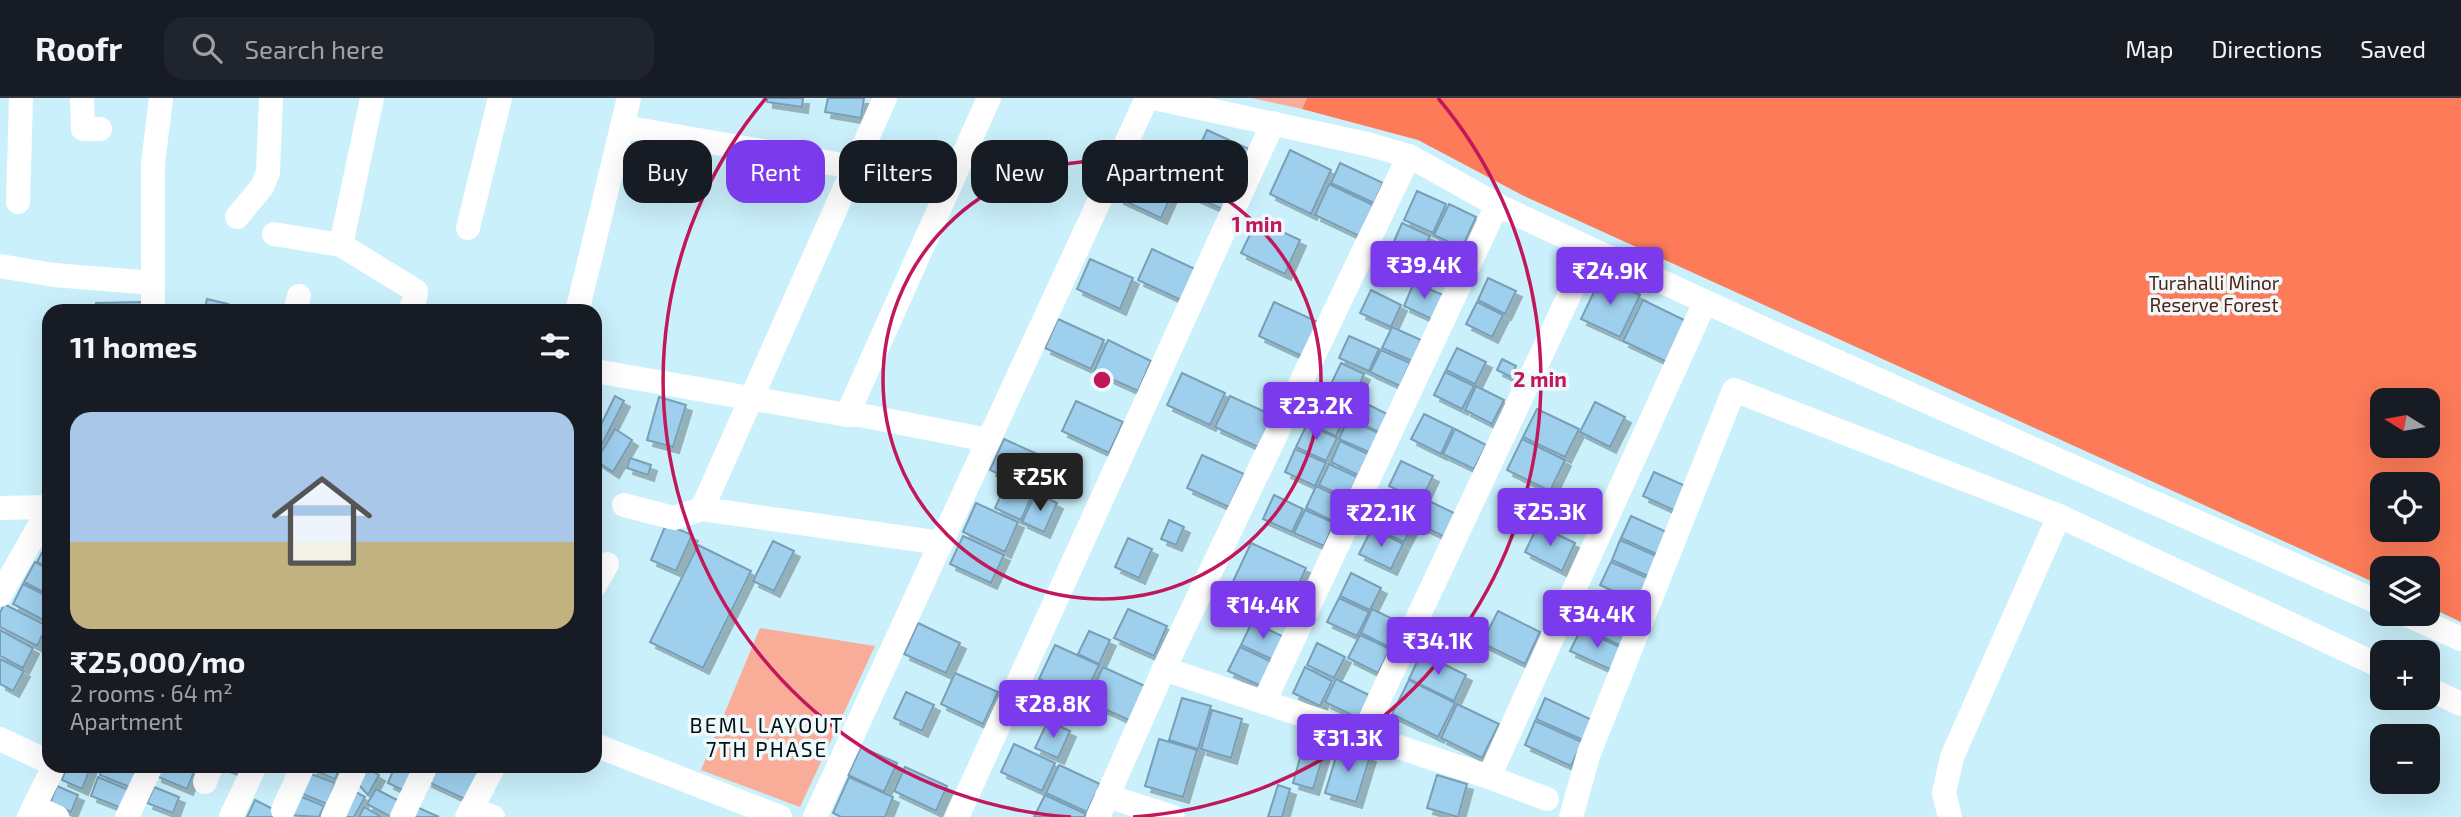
<!DOCTYPE html>
<meta charset="utf-8">
<style>
:root{--surface:#171b24;--page:#20242c;--text:#f1f3f6;--muted:#9ea1a6;--line:#363941;--accent:#7c3aed}
body{margin:0;font-family:"Exo 2",sans-serif;background:var(--page);color:var(--text);height:100vh;display:flex;flex-direction:column;font-size:26px;white-space:nowrap}
*{box-sizing:border-box;margin:0}
p{font-size:23px;color:var(--muted)}
.icon{flex:none;width:38px;height:38px;fill:none;stroke:currentColor;stroke-width:2;stroke-linecap:round;stroke-linejoin:round}
.map{position:relative;flex:1;overflow:hidden}
.drawer{position:absolute;left:42px;top:206px;width:560px;height:469px;display:flex;flex-direction:column;background:var(--surface);border-radius:21px;box-shadow:0 7px 28px #0002}
.drawer>*{flex:none}
.guide{position:absolute;left:623px;top:42px;width:665px;height:63px;display:flex;gap:14px}
.needle{width:46px;rotate:281deg}
.buttons{position:absolute;left:2370px;top:290px;display:grid;gap:14px}
.buttons a{display:grid;place-items:center;width:70px;height:70px;border-radius:14px;background:var(--surface);box-shadow:0 7px 28px #0002;font-size:35px}
.price{position:absolute;translate:-50% -60px;padding:0 16px;border-radius:7px;background:var(--accent);color:#fff;font-size:23px;line-height:46px;filter:drop-shadow(0 2px 4px #0008)}
.price::after{content:'';position:absolute;left:50%;top:42px;width:21px;height:16px;margin-left:-10px;background:inherit;clip-path:polygon(0 0,100% 0,50% 100%)}
.price.active{background:#222;color:#fff}
ul{padding:0;list-style:none}
li{display:grid;align-content:center;gap:14px;height:371px;padding:0 28px}
li+li{border-top:2px solid var(--line)}
li span{display:grid;place-items:center;height:217px;border-radius:21px;color:#555}
li>.icon{margin-inline-start:auto}
span .icon{width:126px;height:126px;fill:#fffc;stroke-width:1}
li b{font-size:30px}
h2{display:flex;justify-content:space-between;align-items:center;height:84px;padding:0 28px;font-size:30px}
.tag{padding:0 24px;border-radius:21px;background:var(--surface);box-shadow:0 7px 28px #0002;font-size:24px;line-height:63px}
.tag.active{background:var(--accent);color:#fff}
header{display:flex;align-items:center;gap:42px;box-sizing:border-box;height:98px;padding:0 35px;background:var(--surface);border-bottom:2px solid var(--line)}
header strong{font-size:33px}
nav{display:flex;gap:38px;margin-inline-start:auto;font-size:24px}
.search{width:490px;height:63px;background:var(--page);display:flex;align-items:center;gap:18px;box-sizing:border-box;padding:0 24px;border-radius:21px;color:var(--muted);font-size:26px}
.map>svg:first-child{display:block}
.green{fill:#f9ac97}
.forest{fill:#fd7b58;fill-rule:evenodd}
.building{fill:#9ecfed;stroke:#799eb5;stroke-width:2;filter:url(#shadow)}
.lines{fill:none;stroke-linecap:round;stroke-linejoin:round}
.minor{stroke:#fff;stroke-width:24}
.ring{fill:none;stroke:#c2185b;stroke-width:3.5}
.labels{text-anchor:middle;stroke-width:7;stroke-linejoin:round;paint-order:stroke}
.park-label{font-size:19px;fill:#542214;stroke:#eff8fb}
.neighbourhood-label{font-size:21px;letter-spacing:2px;fill:#000f13;stroke:#eff8fb}
.centre{fill:#c2185b;stroke:#eff8fb;stroke-width:3.5}
.ring-label{font-size:21px;text-anchor:middle;font-weight:bold;fill:#c2185b;stroke:#eff8fb;stroke-width:7;stroke-linejoin:round;paint-order:stroke}
</style>
<header>
<strong>Roofr</strong>
<div class="search"><svg class="icon" aria-label="search" viewBox="0 0 24 24"><circle cx="10" cy="10" r="6"/><path d="M15 15l6 6"/></svg>Search here</div>
<nav><a>Map</a><a>Directions</a><a>Saved</a></nav>
</header>
<div class="map">
<svg width="2461" height="719" viewBox="0 0 2461 719">
<defs>
<filter id="shadow"><feDropShadow dx="6" dy="6" stdDeviation="0" flood-color="#0004"/></filter>
</defs>
<rect width="100%" height="100%" fill="#caf0fb"/>
<g class="green">
<polygon points="1252,0 1307,0 1302,11"/>
<polygon points="760,530 875,548 800,709 701,672"/>
</g>
<path class="forest" d="M 1307,0 L 2461,0 L 2461,524 L 2427,508 L 2427,471 L 2382,471 L 2382,488 L 1522,97 L 1418,42 L 1302,11 ZM 2382,303 L 2427,303 L 2427,348 L 2382,348 ZM 2382,387 L 2427,387 L 2427,432 L 2382,432 Z"/>
<g class="building">
<polygon points="767,0 803,0 802,9 767,4"/>
<polygon points="828,0 864,0 861,20 825,14"/>
<polygon points="1207,32 1249,51 1238,76 1196,56"/>
<polygon points="1290,52 1331,72 1311,116 1270,96"/>
<polygon points="1195,59 1237,78 1222,111 1180,92"/>
<polygon points="1340,65 1383,85 1374,105 1331,85"/>
<polygon points="1133,69 1175,89 1161,120 1118,100"/>
<polygon points="1329,86 1373,107 1359,138 1315,117"/>
<polygon points="1417,93 1446,106 1433,135 1404,122"/>
<polygon points="1449,106 1476,119 1462,150 1434,137"/>
<polygon points="1257,122 1300,142 1285,176 1241,155"/>
<polygon points="1402,125 1430,138 1419,162 1391,150"/>
<polygon points="1152,151 1195,171 1181,202 1138,182"/>
<polygon points="1090,161 1133,180 1120,211 1077,191"/>
<polygon points="1601,179 1640,197 1620,239 1581,221"/>
<polygon points="1488,180 1516,193 1505,216 1478,202"/>
<polygon points="1414,184 1445,198 1434,222 1404,208"/>
<polygon points="1371,192 1401,207 1391,229 1360,215"/>
<polygon points="207,201 228,206 226,214 204,214"/>
<polygon points="1643,202 1686,223 1667,264 1623,243"/>
<polygon points="143,204 143,214 96,214 96,205"/>
<polygon points="1274,204 1320,225 1304,259 1259,238"/>
<polygon points="1477,204 1503,217 1492,239 1466,226"/>
<polygon points="1058,221 1104,242 1091,271 1045,250"/>
<polygon points="1392,229 1421,242 1412,263 1382,250"/>
<polygon points="1349,238 1379,251 1369,273 1339,260"/>
<polygon points="1108,242 1151,263 1138,293 1094,273"/>
<polygon points="1457,250 1486,264 1475,286 1446,272"/>
<polygon points="1381,252 1410,265 1400,288 1370,274"/>
<polygon points="1502,261 1516,268 1511,279 1497,272"/>
<polygon points="1341,265 1364,276 1355,297 1331,286"/>
<polygon points="1445,274 1474,288 1462,311 1434,297"/>
<polygon points="1182,275 1225,295 1210,327 1167,307"/>
<polygon points="1327,285 1355,298 1345,319 1317,307"/>
<polygon points="1476,288 1504,302 1492,326 1465,312"/>
<polygon points="615,298 624,303 595,360 595,339"/>
<polygon points="1230,298 1272,317 1258,349 1215,329"/>
<polygon points="659,299 686,307 673,349 647,342"/>
<polygon points="1359,302 1387,316 1379,334 1351,321"/>
<polygon points="1076,303 1123,324 1109,355 1062,333"/>
<polygon points="1595,304 1625,319 1610,349 1580,334"/>
<polygon points="1537,311 1579,331 1565,359 1523,339"/>
<polygon points="1424,316 1453,330 1441,356 1411,341"/>
<polygon points="1329,317 1343,323 1336,338 1322,332"/>
<polygon points="1348,321 1378,335 1369,354 1339,341"/>
<polygon points="1307,326 1337,340 1326,363 1296,349"/>
<polygon points="615,331 632,342 613,374 596,363"/>
<polygon points="1455,331 1486,347 1474,371 1443,356"/>
<polygon points="1004,341 1048,361 1034,392 990,372"/>
<polygon points="1522,341 1565,362 1550,393 1507,372"/>
<polygon points="1340,343 1368,356 1358,377 1331,364"/>
<polygon points="1295,351 1326,365 1315,388 1285,374"/>
<polygon points="1202,357 1244,376 1229,409 1187,390"/>
<polygon points="630,360 651,367 648,377 627,370"/>
<polygon points="1401,363 1433,378 1421,403 1389,388"/>
<polygon points="1329,366 1357,379 1347,400 1319,387"/>
<polygon points="1654,374 1692,391 1680,415 1643,398"/>
<polygon points="1007,384 1033,395 1021,422 995,410"/>
<polygon points="1316,388 1346,402 1335,424 1306,410"/>
<polygon points="1036,395 1057,405 1044,434 1022,424"/>
<polygon points="1274,397 1303,411 1292,434 1263,421"/>
<polygon points="1427,402 1456,416 1445,439 1416,425"/>
<polygon points="976,405 1018,424 1005,454 963,434"/>
<polygon points="1382,407 1415,423 1404,444 1372,429"/>
<polygon points="1305,412 1334,425 1324,448 1294,435"/>
<polygon points="1631,418 1671,436 1661,458 1621,440"/>
<polygon points="1169,422 1184,429 1176,447 1161,441"/>
<polygon points="666,426 692,437 676,473 651,462"/>
<polygon points="1538,427 1575,445 1562,473 1525,454"/>
<polygon points="1372,430 1403,446 1391,471 1359,456"/>
<polygon points="963,438 1004,457 991,485 950,466"/>
<polygon points="1128,440 1152,451 1139,480 1115,469"/>
<polygon points="1620,442 1663,461 1655,481 1612,462"/>
<polygon points="773,443 794,453 774,493 753,483"/>
<polygon points="47,445 49,446 49,470 37,464"/>
<polygon points="1251,445 1306,470 1285,517 1229,492"/>
<polygon points="698,447 751,473 703,570 650,544"/>
<polygon points="35,464 49,472 49,497 24,484"/>
<polygon points="1611,464 1654,483 1643,507 1600,487"/>
<polygon points="1351,475 1381,490 1370,512 1340,498"/>
<polygon points="23,486 49,499 49,525 13,506"/>
<polygon points="1339,500 1369,514 1357,538 1327,524"/>
<polygon points="4,506 47,528 37,548 0,529 0,515"/>
<polygon points="1591,508 1636,528 1626,550 1581,529"/>
<polygon points="1128,511 1167,528 1154,558 1114,540"/>
<polygon points="1372,511 1403,526 1391,550 1361,535"/>
<polygon points="1498,513 1540,534 1525,566 1482,545"/>
<polygon points="1252,524 1284,539 1274,562 1241,547"/>
<polygon points="918,525 960,545 946,575 904,556"/>
<polygon points="1581,531 1624,551 1614,573 1570,553"/>
<polygon points="0,532 33,550 23,570 0,558"/>
<polygon points="1089,533 1110,542 1099,566 1078,556"/>
<polygon points="1360,537 1390,551 1378,575 1348,560"/>
<polygon points="1317,545 1345,559 1334,580 1307,567"/>
<polygon points="1055,547 1099,567 1083,601 1039,581"/>
<polygon points="1240,549 1272,564 1261,588 1228,573"/>
<polygon points="1421,555 1466,577 1454,603 1409,581"/>
<polygon points="0,561 24,573 13,593 0,586"/>
<polygon points="1103,569 1147,589 1131,623 1087,603"/>
<polygon points="1305,569 1332,583 1320,608 1293,595"/>
<polygon points="955,575 998,594 983,626 941,606"/>
<polygon points="1336,581 1369,597 1358,620 1325,604"/>
<polygon points="1409,582 1455,605 1438,639 1392,616"/>
<polygon points="906,594 934,607 922,633 894,620"/>
<polygon points="1182,600 1211,608 1198,651 1169,642"/>
<polygon points="1545,600 1592,622 1583,642 1536,621"/>
<polygon points="1457,606 1499,626 1482,660 1441,640"/>
<polygon points="1212,612 1242,621 1231,660 1201,651"/>
<polygon points="1048,623 1070,633 1058,660 1035,650"/>
<polygon points="1535,623 1582,644 1571,668 1525,647"/>
<polygon points="1159,641 1197,652 1183,699 1145,688"/>
<polygon points="1014,646 1055,665 1042,693 1001,674"/>
<polygon points="861,649 897,665 884,694 848,677"/>
<polygon points="1303,649 1324,655 1313,691 1293,685"/>
<polygon points="1339,649 1370,658 1356,704 1325,695"/>
<polygon points="1059,667 1100,686 1087,714 1046,695"/>
<polygon points="67,668 91,668 82,691 62,682"/>
<polygon points="103,668 119,668 137,676 132,690 100,677"/>
<polygon points="159,668 188,668 195,671 187,691 156,678"/>
<polygon points="224,668 250,668 247,677"/>
<polygon points="312,668 333,668 339,671 335,681 311,671"/>
<polygon points="395,668 420,668 409,695 388,685"/>
<polygon points="432,668 449,668 457,672 458,668 484,668 469,703 426,683"/>
<polygon points="905,669 947,688 936,713 894,693"/>
<polygon points="367,670 379,677 368,697 358,686"/>
<polygon points="306,674 335,685 327,706 298,694"/>
<polygon points="1437,677 1467,686 1458,719 1427,710"/>
<polygon points="98,679 131,693 124,711 91,698"/>
<polygon points="849,679 893,699 885,719 841,719 833,715"/>
<polygon points="1278,687 1290,691 1282,719 1268,719"/>
<polygon points="57,688 78,697 71,714 50,705"/>
<polygon points="154,689 179,699 173,715 147,705"/>
<polygon points="376,691 399,703 391,719 367,706"/>
<polygon points="354,693 365,699 354,719 340,719"/>
<polygon points="297,697 324,708 319,719 289,717"/>
<polygon points="1045,697 1086,716 1084,719 1034,719"/>
<polygon points="255,702 283,716 282,719 247,719"/>
<polygon points="412,707 439,719 407,719"/>
<polygon points="364,709 382,719 359,719"/>
</g>
<g class="lines">
<g class="minor">
<polyline points="82,0 83,31 100,31"/>
<polyline points="885,0 702,411 941,445 1147,0"/>
<polyline points="1154,0 1367,46 1409,58 1497,107 1591,151 1784,240 2382,506"/>
<polyline points="624,29 854,69"/>
<polyline points="18,104 21,0"/>
<polyline points="237,119 262,89 268,74 271,0"/>
<polyline points="468,130 500,0"/>
<polyline points="274,136 341,147 372,0"/>
<polyline points="341,147 416,193 415,201 409,214"/>
<polyline points="0,168 54,177 153,185"/>
<polyline points="153,214 153,66 161,0"/>
<polyline points="295,214 299,198"/>
<polyline points="577,214 629,0"/>
<polyline points="595,273 847,317 860,317 988,342"/>
<polyline points="847,317 989,0"/>
<polyline points="624,407 674,420 702,411"/>
<polyline points="0,410 49,409"/>
<polyline points="595,487 607,466"/>
<polyline points="0,497 49,411"/>
<polyline points="2405,516 2461,541"/>
<polyline points="1164,571 1489,679 1705,204"/>
<polyline points="2427,590 2461,606"/>
<polyline points="1264,604 1497,107"/>
<polyline points="1363,636 1591,151"/>
<polyline points="0,641 49,664"/>
<polyline points="595,647 780,719"/>
<polyline points="1489,679 1547,701"/>
<polyline points="205,684 211,668"/>
<polyline points="1107,698 1173,719"/>
<polyline points="34,709 57,719"/>
<polyline points="471,711 493,719"/>
<polyline points="283,712 303,668"/>
<polyline points="29,719 54,668"/>
<polyline points="127,719 151,668"/>
<polyline points="231,719 255,668"/>
<polyline points="333,719 356,668"/>
<polyline points="402,719 426,668"/>
<polyline points="467,719 494,668"/>
<polyline points="815,719 941,445"/>
<polyline points="957,719 1273,25"/>
<polyline points="1098,719 1164,571 1409,58"/>
<polyline points="1571,719 1589,655 1734,292 2059,418 2382,569"/>
<polyline points="1950,719 1944,695 1952,659 2059,418"/>
</g>
</g>
<g class="ring">
<circle cx="1102" cy="282" r="219"/>
<path d="M1071 719A438 438 0 0 1 766 0M1438 0A438 438 0 0 1 1133 719"/>
</g>
<g class="labels">
<g class="park-label">
<text x="2214" y="192">Turahalli Minor<tspan x="2214" dy="22">Reserve Forest</tspan></text>
</g>
<g class="neighbourhood-label">
<text x="767" y="635">BEML LAYOUT<tspan x="767" dy="24">7TH PHASE</tspan></text>
</g>
</g>
<circle cx="1102" cy="282" r="10" class="centre"/>
<g class="ring-label">
<text x="1257" y="134">1 min</text>
<text x="1540" y="289">2 min</text>
</g>
</svg>
<div class="buttons">
<a><svg class="needle" viewBox="-14 -14 28 28"><path d="M0-13l5 13h-10z" fill="#e53935"/><path d="M0 13l5-13h-10z" fill="#9ea1a6"/></svg></a>
<a><svg class="icon" aria-label="locate" viewBox="0 0 24 24"><circle cx="12" cy="12" r="6"/><path d="M12 2v4M12 18v4M2 12h4M18 12h4"/></svg></a>
<a><svg class="icon" aria-label="layers" viewBox="0 0 24 24"><path d="M12 4l9 5-9 5-9-5zM3 14l9 5 9-5"/></svg></a>
<a>+</a>
<a>−</a>
</div>
<b class="price" style="left:1424px;top:203px">₹39.4K</b>
<b class="price" style="left:1610px;top:209px">₹24.9K</b>
<b class="price" style="left:1316px;top:344px">₹23.2K</b>
<b class="price active" style="left:1040px;top:415px">₹25K</b>
<b class="price" style="left:1550px;top:450px">₹25.3K</b>
<b class="price" style="left:1381px;top:451px">₹22.1K</b>
<b class="price" style="left:1263px;top:543px">₹14.4K</b>
<b class="price" style="left:1597px;top:552px">₹34.4K</b>
<b class="price" style="left:1438px;top:579px">₹34.1K</b>
<b class="price" style="left:1053px;top:642px">₹28.8K</b>
<b class="price" style="left:1348px;top:676px">₹31.3K</b>
<div class="guide">
<a class="tag">Buy</a>
<a class="tag active">Rent</a>
<a class="tag">Filters</a>
<a class="tag">New</a>
<a class="tag">Apartment</a>
</div>
<section class="drawer">
<h2>11 homes<svg class="icon" aria-label="filters" viewBox="0 0 24 24"><path d="M4 7h16M4 17h16"/><circle cx="9" cy="7" r="2"/><circle cx="15" cy="17" r="2"/></svg></h2>
<ul>
<li><span style="background:linear-gradient(#a9c7e8 60%,#c2b280 0)"><svg class="icon" aria-label="home" viewBox="0 0 24 24"><path d="M3 11l9-7 9 7M6 9v11h12V9"/></svg></span><div><b>₹25,000/mo</b><p>2 rooms · 64 m²</p><p>Apartment</p></div></li>
</ul>
</section>
</div>
